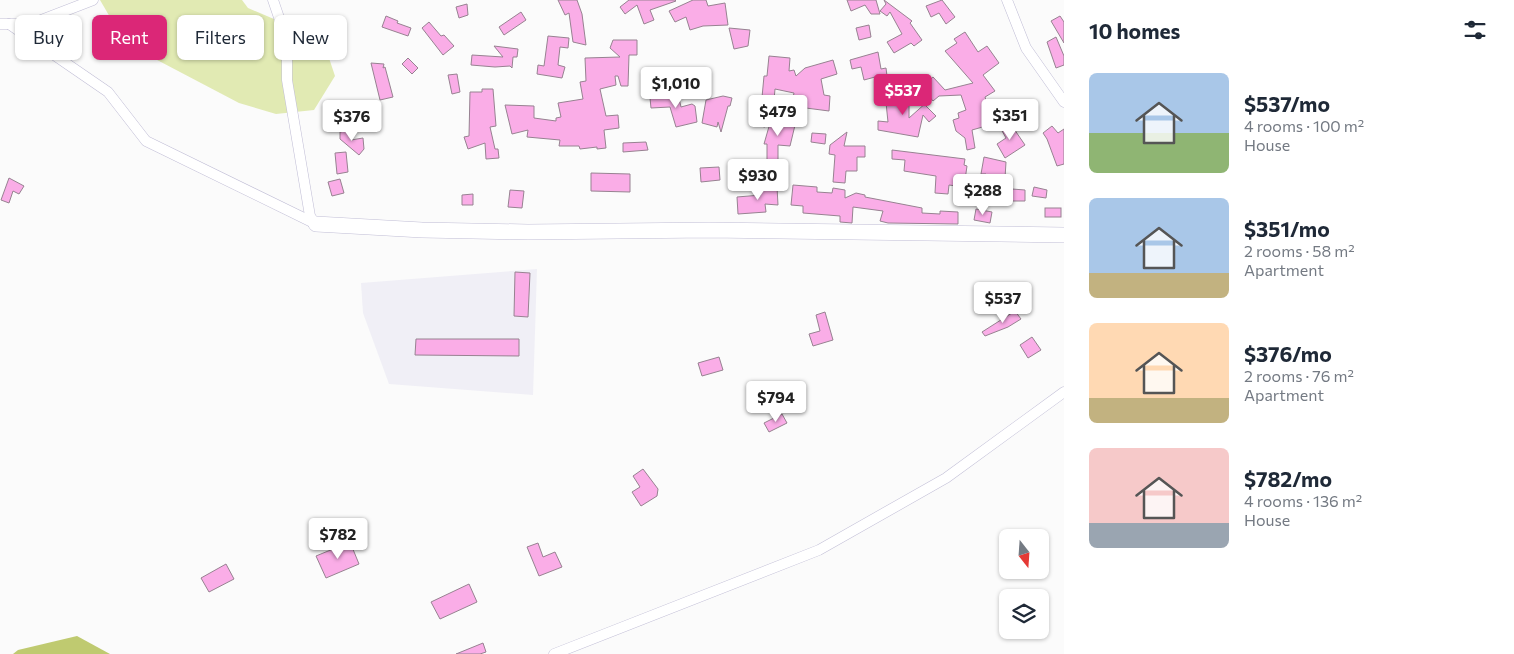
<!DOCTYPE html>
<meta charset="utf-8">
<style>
:root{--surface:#fff;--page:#f6f6f7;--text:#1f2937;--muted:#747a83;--accent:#db2777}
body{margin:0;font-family:Commissioner,sans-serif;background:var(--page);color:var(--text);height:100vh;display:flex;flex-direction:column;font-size:19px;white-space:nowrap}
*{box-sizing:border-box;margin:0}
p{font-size:16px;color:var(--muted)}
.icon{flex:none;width:28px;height:28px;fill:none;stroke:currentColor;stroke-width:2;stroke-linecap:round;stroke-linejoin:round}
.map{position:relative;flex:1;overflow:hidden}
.side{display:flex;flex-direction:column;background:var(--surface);width:450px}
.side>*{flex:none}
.guide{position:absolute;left:15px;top:15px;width:475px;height:45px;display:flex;gap:10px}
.needle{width:32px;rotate:163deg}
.buttons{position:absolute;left:999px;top:529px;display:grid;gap:10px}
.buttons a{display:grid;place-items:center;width:50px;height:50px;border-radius:8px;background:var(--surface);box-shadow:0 1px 4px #0004;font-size:25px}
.price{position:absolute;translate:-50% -42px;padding:0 11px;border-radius:5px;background:#fff;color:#222;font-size:16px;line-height:32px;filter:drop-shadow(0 1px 2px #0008)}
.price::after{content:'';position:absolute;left:50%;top:30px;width:15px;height:11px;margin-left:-8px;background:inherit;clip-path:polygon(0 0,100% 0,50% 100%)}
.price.current{background:var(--accent);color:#fff}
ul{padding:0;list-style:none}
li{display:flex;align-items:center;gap:15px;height:125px;padding:0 25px}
li span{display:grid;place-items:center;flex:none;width:140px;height:100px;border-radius:8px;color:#555}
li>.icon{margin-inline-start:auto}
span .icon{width:60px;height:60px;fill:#fffc;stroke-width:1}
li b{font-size:21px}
h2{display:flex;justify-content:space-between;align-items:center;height:60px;padding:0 25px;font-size:21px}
.chip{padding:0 18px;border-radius:8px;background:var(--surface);box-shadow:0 1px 4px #0004;font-size:18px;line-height:45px}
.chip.current{background:var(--accent);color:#fff}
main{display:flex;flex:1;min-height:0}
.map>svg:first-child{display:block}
.built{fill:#f0eff6}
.green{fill:#e1eab3}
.forest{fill:#bfca70}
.building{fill:#faade7;stroke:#978291}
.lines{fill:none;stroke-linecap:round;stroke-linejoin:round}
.street-casing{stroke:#c1bed6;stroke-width:11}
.secondary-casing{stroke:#c1bed6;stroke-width:16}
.street{stroke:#fff;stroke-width:10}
.secondary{stroke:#fff;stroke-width:15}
</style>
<main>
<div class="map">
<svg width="1064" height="654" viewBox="0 0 1064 654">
<rect width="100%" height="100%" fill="#fbfbfb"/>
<polygon class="built" points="537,269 533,395 389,384 363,313 361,283"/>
<polygon class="green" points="100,0 242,0 248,8 323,40 335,76 314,110 276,114 239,103 140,51 114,24"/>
<polygon class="forest" points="77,636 110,654 13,654 18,650"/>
<g class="building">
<polygon points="558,0 577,0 582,14 586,45 573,42 569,13 565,15"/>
<polygon points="629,0 675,0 676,1 650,10 654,20 644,24 637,5 625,14 620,7"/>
<polygon points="693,0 706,0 708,6 725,3 728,25 703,26 690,30 686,17 675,22 669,11"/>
<polygon points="847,0 876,0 880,14 871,14 865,5 851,11"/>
<polygon points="884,0 912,21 910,23 922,40 914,46 911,43 894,53 887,42 902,34 890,12 887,16 880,11 886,4"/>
<polygon points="942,0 955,17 946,24 939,13 931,17 926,6"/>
<polygon points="467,4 468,15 459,18 456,7"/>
<polygon points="521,12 526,20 504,35 499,27"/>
<polygon points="386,16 398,21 397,23 411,28 408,36 382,27"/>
<polygon points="1060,16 1064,22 1064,43 1051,21"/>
<polygon points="429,22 441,36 444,35 454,46 443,55 422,28"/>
<polygon points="869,25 871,37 859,40 856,28"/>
<polygon points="729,28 750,30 748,46 734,49"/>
<polygon points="965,32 978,52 987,46 999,63 983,75 995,91 985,97 993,124 972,130 975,148 967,150 965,138 956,131 953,120 959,118 958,113 966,110 961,95 939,96 933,101 921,87 933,77 945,90 973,83 945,51 957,43 954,39"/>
<polygon points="548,36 569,38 568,48 560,47 558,65 565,67 562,78 537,74 538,65 544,66"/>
<polygon points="1056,37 1064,56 1064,65 1056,68 1047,42"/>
<polygon points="613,40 637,40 637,55 629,55 628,86 621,86 618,76 615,76 616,85 600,89 606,116 618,115 619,128 604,130 606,148 597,149 597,147 580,149 579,146 559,146 560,140 527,137 528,130 512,134 505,105 534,106 534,118 556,121 556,118 561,117 558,103 583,99 580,82 586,81 585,58 620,57 610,48"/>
<polygon points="494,46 518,49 517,57 513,57 512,68 510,66 495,67 471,65 472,55 503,57"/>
<polygon points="878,52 881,69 886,68 888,84 876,86 875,77 864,80 861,67 852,69 850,60"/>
<polygon points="769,56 790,58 789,71 794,70 796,76 805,68 833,60 837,74 821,79 824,95 830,96 829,111 806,108 806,106 792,102 794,93 775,89 774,100 771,100 765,127 760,126 760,120 757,119 759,108 761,108 764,76 767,76"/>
<polygon points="408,58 418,68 412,74 402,64"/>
<polygon points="371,63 384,64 383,68 385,67 393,97 380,100"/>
<polygon points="457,74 460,92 452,94 448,75"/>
<polygon points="482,89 493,89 496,126 490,127 495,149 498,149 499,158 486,159 485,143 468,149 464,137 469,136 470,92 482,92"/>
<polygon points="905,90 906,104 909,104 909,118 927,102 926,106 936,116 929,122 923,115 918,137 878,130 878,121 888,122 885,93"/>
<polygon points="678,94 681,107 692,104 695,106 697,122 676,127 670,107 651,108 650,98"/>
<polygon points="723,96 732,98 730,106 728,106 721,132 718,122 717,127 702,123 706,100"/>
<polygon points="772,116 796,121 790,146 778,145 778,163 767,163 767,144 764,144"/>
<polygon points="1010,123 1025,145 1005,158 997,144 1006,138 1001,129"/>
<polygon points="1052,126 1058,133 1064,129 1064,164 1057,166 1047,139 1043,133"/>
<polygon points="350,130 351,140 363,138 364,149 359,155 340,139 340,132"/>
<polygon points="847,132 844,146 865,146 865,157 857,157 857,171 846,171 845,183 833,182 835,155 829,154 830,145"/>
<polygon points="812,133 826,134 825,144 811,142"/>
<polygon points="646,142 648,150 623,152 623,143"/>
<polygon points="892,150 965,159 964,165 967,166 964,187 949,185 948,194 935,193 936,176 904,171 905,160 892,159"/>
<polygon points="346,152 348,172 337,174 335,153"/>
<polygon points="984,157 1006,162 1005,178 986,177 986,174 981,174"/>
<polygon points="719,167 720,180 701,182 700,168"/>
<polygon points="591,173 630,174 630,192 591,191"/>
<polygon points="9,178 24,186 19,194 13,191 9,203 1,200"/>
<polygon points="340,179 344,193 332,196 328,182"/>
<polygon points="793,185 817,187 817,192 832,193 833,188 845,190 845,198 856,193 865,195 865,197 922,208 922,213 940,214 940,211 958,212 958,224 888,223 880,221 883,211 853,207 852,223 840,222 840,216 803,213 803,206 791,205"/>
<polygon points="777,187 778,205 765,204 766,212 738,214 737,197 761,195 755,189"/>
<polygon points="1034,187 1047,190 1046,198 1032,196"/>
<polygon points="1012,189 1025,190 1025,201 1011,201"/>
<polygon points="510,190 524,191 522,208 508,207"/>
<polygon points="473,194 473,205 462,205 462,195"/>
<rect x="1045" y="208" width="16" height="9"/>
<polygon points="976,209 992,212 990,223 974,220"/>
<polygon points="515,272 530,273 528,317 514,316"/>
<polygon points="1015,311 1021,319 1008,327 985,336 982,332"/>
<polygon points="825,312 833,340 813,346 809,334 820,331 816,315"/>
<polygon points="1032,337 1041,350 1028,358 1020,345"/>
<polygon points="416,339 519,339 519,356 415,355"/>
<polygon points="719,357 723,370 702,376 698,363"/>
<polygon points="782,414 787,423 769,432 764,423"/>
<polygon points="643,469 658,489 657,496 641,506 632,492 640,487 633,476"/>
<polygon points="350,542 359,564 326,578 316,556"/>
<polygon points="538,543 543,557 555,552 562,567 539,576 527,547"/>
<polygon points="226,564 234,579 209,592 201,578"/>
<polygon points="469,584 477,602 440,619 431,602"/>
<polygon points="483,643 486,652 480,654 456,654"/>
</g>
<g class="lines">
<g class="street-casing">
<g id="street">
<polyline points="273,0 287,41 287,80 310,216 315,224"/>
<polyline points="1007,0 1026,48 1064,102"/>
<polyline points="0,24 31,24 93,0"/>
<polyline points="9,24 108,92 146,141 316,224"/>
<polyline points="554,654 819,550 946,478 1064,392"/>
</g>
</g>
<g class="secondary-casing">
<polyline id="secondary" points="316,224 422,230 528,232 709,230 1064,235"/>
</g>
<use href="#street" class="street"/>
<use href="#secondary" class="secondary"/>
</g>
</svg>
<div class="buttons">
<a><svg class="needle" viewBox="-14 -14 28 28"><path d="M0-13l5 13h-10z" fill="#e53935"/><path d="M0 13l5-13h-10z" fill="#747a83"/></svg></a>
<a><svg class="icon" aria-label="layers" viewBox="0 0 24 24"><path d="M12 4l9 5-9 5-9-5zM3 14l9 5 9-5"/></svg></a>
</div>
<b class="price" style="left:676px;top:109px">$1,010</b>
<b class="price current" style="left:903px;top:116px">$537</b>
<b class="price" style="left:778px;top:137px">$479</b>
<b class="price" style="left:1010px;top:141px">$351</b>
<b class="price" style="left:352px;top:142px">$376</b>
<b class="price" style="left:758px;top:201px">$930</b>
<b class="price" style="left:983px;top:216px">$288</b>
<b class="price" style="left:1003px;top:324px">$537</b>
<b class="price" style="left:776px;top:423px">$794</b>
<b class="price" style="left:338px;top:560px">$782</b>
<div class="guide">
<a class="chip">Buy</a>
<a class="chip current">Rent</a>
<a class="chip">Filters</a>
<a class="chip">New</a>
</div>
</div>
<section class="side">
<h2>10 homes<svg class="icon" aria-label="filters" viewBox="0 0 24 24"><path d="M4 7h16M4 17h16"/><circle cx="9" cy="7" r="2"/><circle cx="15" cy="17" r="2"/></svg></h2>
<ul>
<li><span style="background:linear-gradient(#a9c7e8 60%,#8fb573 0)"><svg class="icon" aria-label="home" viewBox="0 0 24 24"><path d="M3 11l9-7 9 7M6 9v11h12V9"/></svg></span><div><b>$537/mo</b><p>4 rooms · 100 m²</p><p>House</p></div></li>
<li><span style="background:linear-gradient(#a9c7e8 75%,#c2b280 0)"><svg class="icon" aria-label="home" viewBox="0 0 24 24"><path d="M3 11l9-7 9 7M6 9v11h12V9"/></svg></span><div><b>$351/mo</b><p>2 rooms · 58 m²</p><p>Apartment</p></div></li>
<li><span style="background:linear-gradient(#ffd9b3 75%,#c2b280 0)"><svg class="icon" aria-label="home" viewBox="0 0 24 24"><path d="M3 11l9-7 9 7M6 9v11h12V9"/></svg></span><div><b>$376/mo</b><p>2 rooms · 76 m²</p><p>Apartment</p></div></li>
<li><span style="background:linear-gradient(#f6c9c9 75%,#9aa5b1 0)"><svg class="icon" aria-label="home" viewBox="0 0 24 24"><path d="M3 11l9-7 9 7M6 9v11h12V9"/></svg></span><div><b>$782/mo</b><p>4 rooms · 136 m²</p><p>House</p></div></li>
</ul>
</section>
</main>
